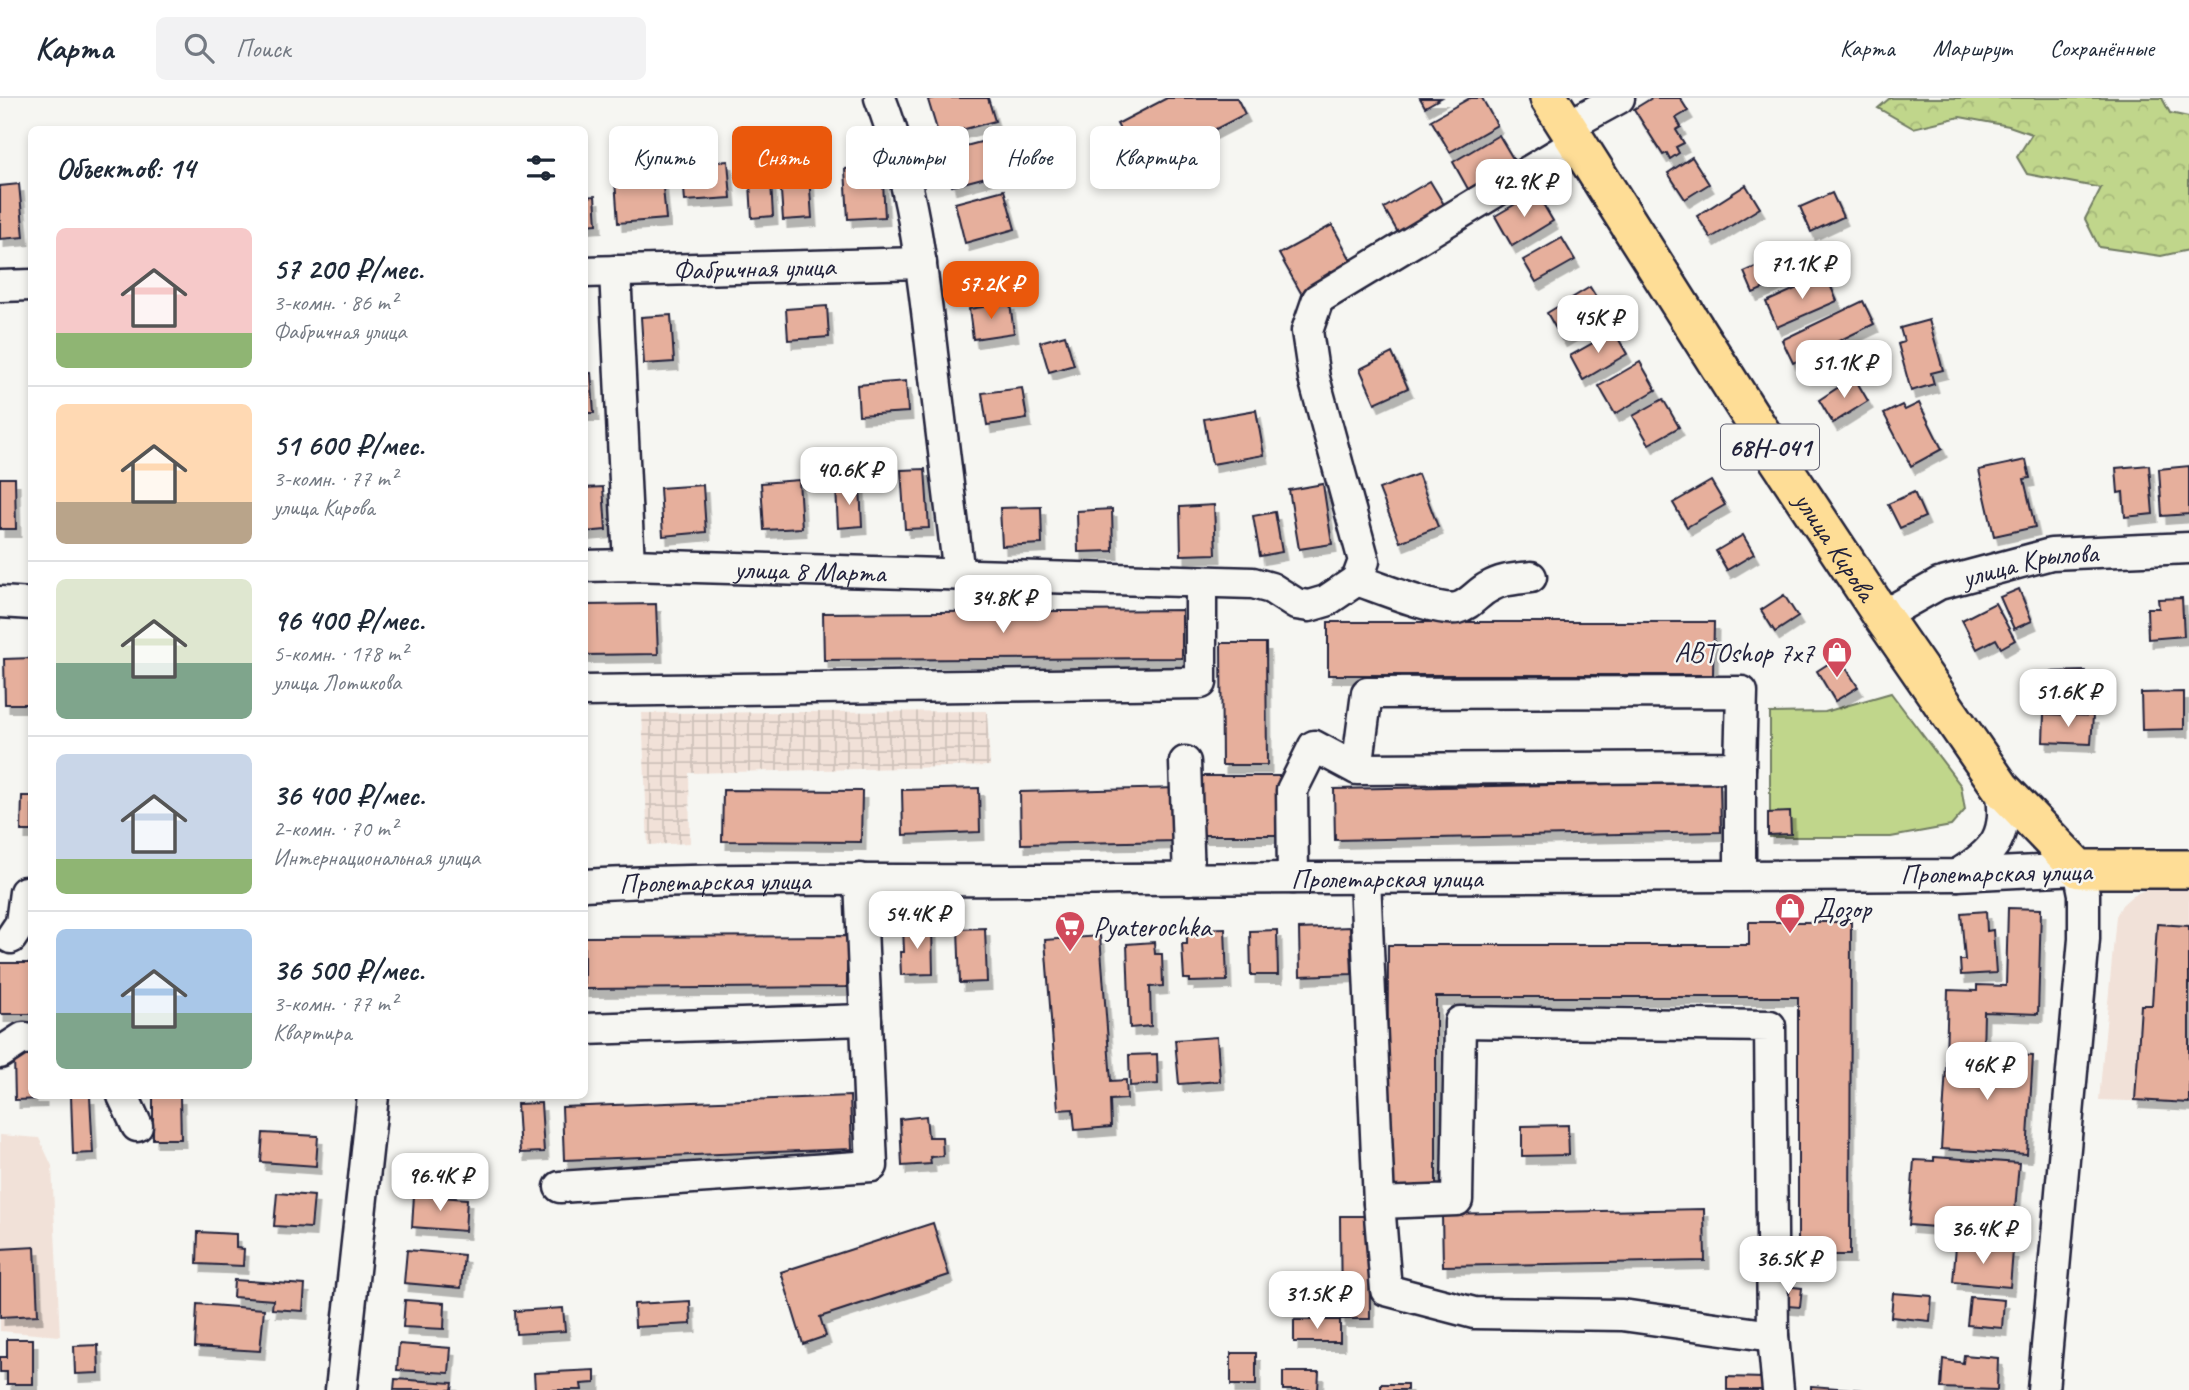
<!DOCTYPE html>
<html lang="ru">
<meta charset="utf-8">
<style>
:root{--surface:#fff;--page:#f2f2f3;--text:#1f2937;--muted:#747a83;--line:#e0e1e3;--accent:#ea580c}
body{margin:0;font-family:Caveat,sans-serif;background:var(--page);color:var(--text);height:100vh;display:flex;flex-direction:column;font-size:26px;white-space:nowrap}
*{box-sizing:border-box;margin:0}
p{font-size:23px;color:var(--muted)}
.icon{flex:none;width:38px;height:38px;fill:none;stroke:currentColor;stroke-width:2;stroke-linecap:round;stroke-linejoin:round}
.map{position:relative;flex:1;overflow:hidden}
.side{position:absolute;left:28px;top:28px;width:560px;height:973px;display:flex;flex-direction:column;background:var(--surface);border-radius:10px;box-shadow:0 4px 10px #0003}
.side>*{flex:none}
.hud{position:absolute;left:609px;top:28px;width:665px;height:63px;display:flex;gap:14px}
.price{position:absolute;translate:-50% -60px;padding:0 16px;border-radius:14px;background:#fff;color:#222;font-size:23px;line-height:46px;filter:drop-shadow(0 2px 4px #0008)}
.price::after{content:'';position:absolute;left:50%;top:42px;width:21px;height:16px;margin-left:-10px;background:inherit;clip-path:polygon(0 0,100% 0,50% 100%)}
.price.current{background:var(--accent);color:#fff}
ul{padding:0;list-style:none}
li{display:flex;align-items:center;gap:21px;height:175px;padding:0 28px}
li+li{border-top:2px solid var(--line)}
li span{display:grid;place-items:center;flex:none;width:196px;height:140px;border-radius:10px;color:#555}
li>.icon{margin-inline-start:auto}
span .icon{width:84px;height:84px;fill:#fffc;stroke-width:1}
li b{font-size:30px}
h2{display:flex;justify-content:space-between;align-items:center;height:84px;padding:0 28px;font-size:30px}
.chip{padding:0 24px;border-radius:10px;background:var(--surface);box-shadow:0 4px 10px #0003;font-size:24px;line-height:63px}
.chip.current{background:var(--accent);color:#fff}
header{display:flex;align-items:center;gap:42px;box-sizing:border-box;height:98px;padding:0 35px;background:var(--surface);border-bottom:2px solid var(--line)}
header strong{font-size:33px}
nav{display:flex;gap:38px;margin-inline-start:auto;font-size:24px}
.search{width:490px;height:63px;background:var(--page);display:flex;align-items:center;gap:18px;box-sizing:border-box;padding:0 24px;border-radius:10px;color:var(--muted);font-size:26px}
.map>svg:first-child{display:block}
.built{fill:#f1e1d8}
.industrial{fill:url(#industrial-grid)}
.green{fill:#c0d68b;stroke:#717c63;stroke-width:2}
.forest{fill:url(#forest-crowns);stroke:#717c63;stroke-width:2}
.building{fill:#e6af9c;stroke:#22223b;stroke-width:2;filter:url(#shadow)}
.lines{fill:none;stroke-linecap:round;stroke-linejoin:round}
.minor-casing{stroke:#22223b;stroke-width:35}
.major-casing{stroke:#22223b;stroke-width:42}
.minor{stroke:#f6f6f2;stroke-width:30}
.major{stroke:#fedd96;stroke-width:37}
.labels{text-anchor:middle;stroke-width:5;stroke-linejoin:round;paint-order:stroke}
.shield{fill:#f6f6f2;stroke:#626272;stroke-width:2}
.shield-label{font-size:26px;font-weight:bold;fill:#22223b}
.street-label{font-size:28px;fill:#22223b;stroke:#f6f6f2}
.poi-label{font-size:28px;fill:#22223b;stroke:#f6f6f2;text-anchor:start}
</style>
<header>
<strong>Карта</strong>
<div class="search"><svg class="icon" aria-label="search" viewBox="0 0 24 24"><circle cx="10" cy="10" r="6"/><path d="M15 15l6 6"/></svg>Поиск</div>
<nav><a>Карта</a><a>Маршрут</a><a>Сохранённые</a></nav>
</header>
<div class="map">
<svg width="2189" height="1292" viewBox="0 0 2189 1292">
<defs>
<pattern id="industrial-grid" width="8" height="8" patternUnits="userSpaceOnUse" patternTransform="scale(1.75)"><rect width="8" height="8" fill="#f1e1d8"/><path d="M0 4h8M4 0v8" fill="none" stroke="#cec1ba"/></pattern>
<pattern id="forest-crowns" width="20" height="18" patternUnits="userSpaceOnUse" patternTransform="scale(1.75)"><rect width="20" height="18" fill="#c0d68b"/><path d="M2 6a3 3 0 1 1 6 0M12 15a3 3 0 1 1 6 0" fill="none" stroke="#a5b779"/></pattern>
<filter id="shadow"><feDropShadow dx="4.5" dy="8" stdDeviation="0" flood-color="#0004"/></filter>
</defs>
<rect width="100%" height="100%" fill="#f6f6f2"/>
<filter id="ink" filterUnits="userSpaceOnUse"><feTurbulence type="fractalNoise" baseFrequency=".0143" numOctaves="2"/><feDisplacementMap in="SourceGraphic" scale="14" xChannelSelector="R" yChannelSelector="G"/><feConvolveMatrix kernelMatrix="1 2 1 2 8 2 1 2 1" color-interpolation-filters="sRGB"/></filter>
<g filter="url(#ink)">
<g class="built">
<polygon points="2189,790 2189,1005 2099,1002 2116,818 2122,807 2133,797 2147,791"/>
<polygon points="0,1037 39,1040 52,1068 60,1238 0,1233"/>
</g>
<polygon class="industrial" points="987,613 990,668 689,675 690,745 648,747 642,615"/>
<polygon class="green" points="1891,595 1961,688 1965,712 1951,728 1891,739 1770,739 1770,615 1825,614"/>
<polygon class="forest" points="1890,0 2162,0 2170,15 2189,19 2189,152 2161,158 2099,149 2085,121 2101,90 2027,76 2017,59 2032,36 2009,28 1960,19 1913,30 1878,10"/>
<g class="building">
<polygon points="935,0 988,0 995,23 939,38 928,2"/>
<polygon points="1167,0 1237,0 1245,16 1140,70 1117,26"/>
<polygon points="1420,0 1441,0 1425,9"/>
<polygon points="1470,0 1482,0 1497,27 1450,54 1431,22"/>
<polygon points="1652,0 1680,0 1688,13 1676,20 1681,29 1676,32 1684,45 1676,49 1679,55 1670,61 1667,55 1663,57 1634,11"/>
<polygon points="1499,37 1515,64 1468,91 1453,64"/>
<polygon points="996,40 1005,74 952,88 943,54"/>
<polygon points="1692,59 1709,86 1685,101 1668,75"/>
<polygon points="808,62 812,120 783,122 779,64"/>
<polygon points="728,63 731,100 685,103 682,66"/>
<polygon points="770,66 773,118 752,120 749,68"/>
<polygon points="882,68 885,119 848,121 845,71"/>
<polygon points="662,79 666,121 618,125 615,82"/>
<polygon points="1430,83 1446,110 1400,138 1384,110"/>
<polygon points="19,86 24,139 0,141 0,88"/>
<polygon points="1746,87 1760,110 1711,140 1697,118"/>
<polygon points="1004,92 1015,131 965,145 955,105"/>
<polygon points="1536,94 1553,123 1512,148 1495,118"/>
<polygon points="1832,95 1843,119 1811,134 1800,109"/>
<polygon points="595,98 597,126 584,127 584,99"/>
<polygon points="1332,127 1353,166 1301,195 1279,156"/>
<polygon points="1562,140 1575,162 1536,184 1523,162"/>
<polygon points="1780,158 1790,179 1753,195 1744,174"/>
<polygon points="1009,170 1013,199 967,207 962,178"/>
<polygon points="1826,177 1837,203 1777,229 1766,204"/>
<polygon points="1590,189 1606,215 1562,241 1547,215"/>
<polygon points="1863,203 1874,226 1793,265 1782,242"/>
<polygon points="1010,205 1014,235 973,241 969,211"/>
<polygon points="827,208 829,239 788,242 786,211"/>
<polygon points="671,217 674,264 644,266 641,219"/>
<polygon points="1929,222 1943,272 1931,275 1934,286 1911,293 1898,246 1904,244 1900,230"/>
<polygon points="1614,233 1627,256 1583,282 1570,258"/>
<polygon points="1065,237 1074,267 1049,274 1040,244"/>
<polygon points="1392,255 1408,290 1375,305 1360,271"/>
<polygon points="1640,264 1656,292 1615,316 1599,288"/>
<polygon points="584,275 591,275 594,315 584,315"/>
<polygon points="1854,279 1868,303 1833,325 1819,302"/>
<polygon points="906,283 908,314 859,317 857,287"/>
<polygon points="1022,290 1027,321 987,327 982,295"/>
<polygon points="1663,301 1679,329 1649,346 1633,318"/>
<polygon points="1919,305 1942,351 1911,368 1884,316 1902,307 1905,312"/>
<polygon points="1256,312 1264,357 1212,366 1204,321"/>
<polygon points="2026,362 2030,380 2024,381 2035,429 1994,438 1979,372"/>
<polygon points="2149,367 2153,416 2125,419 2123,394 2118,395 2116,370"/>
<polygon points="2189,368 2189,416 2162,418 2159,371"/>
<polygon points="925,371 929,430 905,431 901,372"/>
<polygon points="1418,376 1438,429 1400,444 1379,391"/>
<polygon points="0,380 15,380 16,431 0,431"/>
<polygon points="799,382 802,430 764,432 761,385"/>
<polygon points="1711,383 1725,407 1687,429 1673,405"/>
<polygon points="1323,386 1332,446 1299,451 1289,392"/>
<polygon points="703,387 706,434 663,438 660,390"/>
<polygon points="860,388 862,428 838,430 836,389"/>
<polygon points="603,389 606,432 584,434 584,390"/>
<polygon points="1914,394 1925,419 1900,430 1888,406"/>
<polygon points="1214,407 1216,456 1181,457 1180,409"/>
<polygon points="1041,409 1042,446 1002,448 1000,410"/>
<polygon points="1112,411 1113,453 1078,454 1077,413"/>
<polygon points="1275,414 1282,454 1260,458 1253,418"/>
<polygon points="1743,437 1754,456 1727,472 1716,453"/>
<polygon points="2019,491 2032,523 2014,531 2000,499"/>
<polygon points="1784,497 1798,519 1775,534 1761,512"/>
<polygon points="2182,500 2184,538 2148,541 2147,510 2159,510 2158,501"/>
<polygon points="1995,505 2015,542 2001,550 1996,541 1977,551 1962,522"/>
<polygon points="656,506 658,556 584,557 584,507"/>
<polygon points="1182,512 1182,560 824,562 823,515"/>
<polygon points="1328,524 1714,524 1713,577 1328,577"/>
<polygon points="1221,545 1266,545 1267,667 1222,667"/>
<polygon points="1839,559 1858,589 1835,603 1817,573"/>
<polygon points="32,560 32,606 5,606 4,561"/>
<polygon points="2085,573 2085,597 2046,598 2046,574"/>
<polygon points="2184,594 2184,631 2142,632 2141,595"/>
<polygon points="2044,616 2093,618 2091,646 2043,644"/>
<polygon points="1200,678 1284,678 1284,737 1199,737"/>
<polygon points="1720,684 1721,734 1335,742 1334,691"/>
<polygon points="979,690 980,734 903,737 902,692"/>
<polygon points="1178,690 1179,743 1021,746 1020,694"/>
<polygon points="723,692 862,693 861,744 722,743"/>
<polygon points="22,698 32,698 32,733 21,733"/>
<polygon points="1790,714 1791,736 1768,737 1768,715"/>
<polygon points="2008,810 2041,811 2038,916 1984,914 1983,959 1946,959 1948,892 1977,893 1977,887 2006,888"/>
<polygon points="1986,813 1987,833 1993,832 1996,875 1961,877 1960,862 1965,862 1961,815"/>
<polygon points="1749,824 1851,824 1850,1157 1798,1157 1798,899 1436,899 1436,1091 1387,1091 1388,847 1749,847"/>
<polygon points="2157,826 2189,828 2189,1005 2135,1002 2141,907 2152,907"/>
<polygon points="903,828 932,828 933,876 901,877 900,854 904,854"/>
<polygon points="1350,829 1352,876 1300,878 1299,831"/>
<polygon points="985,830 987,884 960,885 958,831"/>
<polygon points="1225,830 1227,883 1190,884 1190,881 1184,881 1182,846 1187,846 1187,837 1193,837 1193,831"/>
<polygon points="1277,832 1278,877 1251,877 1250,833"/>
<polygon points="847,838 847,889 584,891 584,839"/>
<polygon points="1100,838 1111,983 1126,982 1127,1001 1110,1002 1111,1029 1075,1032 1073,1011 1058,1012 1045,842"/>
<polygon points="1154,844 1155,856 1162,856 1163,888 1150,889 1151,928 1130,930 1127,846"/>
<rect x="0" y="865" width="32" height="51"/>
<polygon points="1217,939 1220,983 1179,986 1175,942"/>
<polygon points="1947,953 2033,958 2027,1056 1941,1051"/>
<polygon points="1157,956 1158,986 1130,988 1129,957"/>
<polygon points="14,958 32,958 32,998 42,998 42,1001 15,1002"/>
<polygon points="71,998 90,998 93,1055 73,1056"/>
<polygon points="153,998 180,998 181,1041 153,1041"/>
<polygon points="850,998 852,1051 564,1062 562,1009"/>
<polygon points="541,1005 544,1054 520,1055 517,1006"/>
<polygon points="926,1018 928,1039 942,1039 943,1058 930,1059 931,1066 902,1068 900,1021"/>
<polygon points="1568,1027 1569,1057 1522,1058 1522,1028"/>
<polygon points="263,1035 318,1038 316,1068 261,1064"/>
<polygon points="418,1059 460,1062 458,1088 417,1085"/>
<polygon points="1934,1059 2019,1065 2013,1135 1909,1127 1914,1062 1934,1063"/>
<polygon points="277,1095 314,1098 311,1130 274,1128"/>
<polygon points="414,1097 467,1101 465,1133 412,1129"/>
<polygon points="1704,1111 1705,1163 1443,1168 1442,1116"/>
<polygon points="1340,1118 1369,1118 1370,1221 1341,1221"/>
<polygon points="933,1125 949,1177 820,1219 826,1238 803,1246 781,1174"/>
<polygon points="198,1134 236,1136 236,1150 244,1151 243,1168 197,1166"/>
<polygon points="1956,1148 2013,1153 2010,1189 1953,1184"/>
<polygon points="35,1149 38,1217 0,1219 0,1151"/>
<polygon points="407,1152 464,1157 461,1190 404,1185"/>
<polygon points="234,1182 305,1187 303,1213 272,1211 273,1202 233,1199"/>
<polygon points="1775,1187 1802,1190 1800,1209 1774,1207"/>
<polygon points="1893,1195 1932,1198 1930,1223 1891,1219"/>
<polygon points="1970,1199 2004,1202 2002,1230 1967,1227"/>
<polygon points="405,1202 445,1205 444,1231 403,1229"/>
<polygon points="690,1203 691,1226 635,1229 634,1206"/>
<polygon points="197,1206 264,1211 260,1253 195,1249"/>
<polygon points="563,1210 565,1233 516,1236 515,1213"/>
<rect x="1294" y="1222" width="46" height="22"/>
<polygon points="7,1241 33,1241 33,1286 7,1286 7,1274 0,1274 0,1259 7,1259"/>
<polygon points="399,1246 451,1250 449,1275 397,1272"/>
<polygon points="98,1247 99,1275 75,1276 74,1248"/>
<rect x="1231" y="1255" width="25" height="32"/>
<polygon points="1964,1257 1998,1260 1997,1292 1941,1290 1943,1261 1963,1265"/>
<polygon points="595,1272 595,1285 581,1286 582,1292 535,1292 534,1275"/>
<polygon points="1283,1274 1319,1274 1318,1292 1283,1292"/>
<polygon points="1727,1279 1764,1280 1764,1292 1727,1292"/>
<polygon points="395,1281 453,1285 452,1292 394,1292"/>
<rect x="1381" y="1286" width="26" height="6"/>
<polygon points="1811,1288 1864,1292 1811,1292"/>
</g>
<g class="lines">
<g class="minor-casing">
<g id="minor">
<path d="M 880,0 C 912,82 922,168 932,255 C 941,329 950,403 959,477"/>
<polyline points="1566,29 1619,0"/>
<polyline points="615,173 629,467"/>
<path id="s1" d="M 584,174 L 921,165"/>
<polyline points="0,188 32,187"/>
<path id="s2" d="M 584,468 L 629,467 L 1253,485 L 1271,490 L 1296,506 L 1309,508 L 1326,503 L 1357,482"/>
<polyline points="1357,482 1364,463 1314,280 1307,233 1318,201 1576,45"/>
<path d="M 1357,482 C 1378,489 1438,514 1457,510 C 1470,507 1478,494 1489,489 C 1502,481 1516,481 1531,479"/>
<polyline points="0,504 32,506"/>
<path id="s3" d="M 1882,518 L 1939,486 L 2051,456 L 2189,450"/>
<polyline points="584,593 1201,585 1201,484"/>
<polyline points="1185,664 1189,781"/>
<polyline points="1740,777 1740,669"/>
<path d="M 1957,777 C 1996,753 2009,737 2001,690"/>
<polyline points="1293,780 1292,692 1314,648 1357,671 1367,595 1742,594 1740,669 1357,671"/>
<polyline points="1365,780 1379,1105 1457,1102 1460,924 1770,928 1773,1238 1778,1292"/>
<path id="s4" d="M 584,787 C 762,777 939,785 1116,781 L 1957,777 L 2079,771 L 2084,796 L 2084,841 L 2043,1292"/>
<polyline points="11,840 21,825 25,794"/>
<polyline points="584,931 866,922"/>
<polyline points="0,955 23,940 32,941"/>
<polyline points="123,998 137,1028"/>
<polyline points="560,1089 872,1068 860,781"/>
<polyline points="1379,1105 1386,1192 1474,1215 1622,1217 1773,1238"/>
<polyline points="341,1292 373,998"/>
</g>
</g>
<g class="major-casing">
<g id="major">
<path id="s5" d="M 1549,0 L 1778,361 L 1882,518 L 2001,690 L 2079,771 L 2189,771"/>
</g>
</g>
<use href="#minor" class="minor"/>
<use href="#major" class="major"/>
</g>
</g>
<defs>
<g id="shop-pin" transform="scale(1.575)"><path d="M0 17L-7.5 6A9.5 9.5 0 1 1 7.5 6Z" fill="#d1495b" stroke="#f6f6f2"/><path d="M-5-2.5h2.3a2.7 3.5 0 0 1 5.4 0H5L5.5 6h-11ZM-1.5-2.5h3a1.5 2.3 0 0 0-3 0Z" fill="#fff"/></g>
<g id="supermarket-pin" transform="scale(1.575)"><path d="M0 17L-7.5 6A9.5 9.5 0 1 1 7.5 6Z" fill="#d1495b" stroke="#f6f6f2"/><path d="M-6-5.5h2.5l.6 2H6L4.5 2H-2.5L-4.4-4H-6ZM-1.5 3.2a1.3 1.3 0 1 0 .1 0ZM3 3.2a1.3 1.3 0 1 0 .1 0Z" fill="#fff"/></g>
</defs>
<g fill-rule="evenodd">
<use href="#shop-pin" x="1837" y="554"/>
<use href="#shop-pin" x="1790" y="810"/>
<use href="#supermarket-pin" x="1070" y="828"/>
</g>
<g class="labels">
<rect class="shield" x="1721" y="326.5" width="98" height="45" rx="5"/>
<g class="shield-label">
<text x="1770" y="358">68Н-041</text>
</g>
<g class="street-label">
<text dy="10" stroke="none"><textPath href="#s1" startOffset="170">Фабричная улица</textPath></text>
<text dy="10" stroke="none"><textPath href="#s5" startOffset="532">улица Кирова</textPath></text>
<text dy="10" stroke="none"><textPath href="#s3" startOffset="159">улица Крылова</textPath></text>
<text dy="10" stroke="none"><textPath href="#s2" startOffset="226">улица 8 Марта</textPath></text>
<text transform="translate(1996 774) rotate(-1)" y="10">Пролетарская улица</text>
<text dy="10" stroke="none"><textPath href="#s4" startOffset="803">Пролетарская улица</textPath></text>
<text dy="10" stroke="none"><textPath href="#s4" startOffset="131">Пролетарская улица</textPath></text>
</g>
<g class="poi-label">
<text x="1814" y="564" text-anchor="end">АВТОshop 7x7</text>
<text x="1813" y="820">Дозор</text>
<text x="1093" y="838">Pyaterochka</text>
</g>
</g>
</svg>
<b class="price" style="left:1524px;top:121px">42.9K ₽</b>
<b class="price" style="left:1802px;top:203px">71.1K ₽</b>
<b class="price current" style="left:991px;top:223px">57.2K ₽</b>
<b class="price" style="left:1598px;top:257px">45K ₽</b>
<b class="price" style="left:1844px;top:302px">51.1K ₽</b>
<b class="price" style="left:849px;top:409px">40.6K ₽</b>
<b class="price" style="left:1003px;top:537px">34.8K ₽</b>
<b class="price" style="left:2068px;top:631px">51.6K ₽</b>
<b class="price" style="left:917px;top:853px">54.4K ₽</b>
<b class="price" style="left:1987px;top:1004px">46K ₽</b>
<b class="price" style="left:440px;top:1115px">96.4K ₽</b>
<b class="price" style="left:1983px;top:1168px">36.4K ₽</b>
<b class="price" style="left:1788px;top:1198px">36.5K ₽</b>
<b class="price" style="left:1317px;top:1233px">31.5K ₽</b>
<div class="hud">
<a class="chip">Купить</a>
<a class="chip current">Снять</a>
<a class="chip">Фильтры</a>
<a class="chip">Новое</a>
<a class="chip">Квартира</a>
</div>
<section class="side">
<h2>Объектов: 14<svg class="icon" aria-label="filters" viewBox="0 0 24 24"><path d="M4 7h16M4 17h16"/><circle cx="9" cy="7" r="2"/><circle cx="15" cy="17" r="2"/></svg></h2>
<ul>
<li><span style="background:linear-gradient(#f6c9c9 75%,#8fb573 0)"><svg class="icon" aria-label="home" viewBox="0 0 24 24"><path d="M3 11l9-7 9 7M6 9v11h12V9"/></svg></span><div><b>57 200 ₽/мес.</b><p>3-комн. · 86 m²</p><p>Фабричная улица</p></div></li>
<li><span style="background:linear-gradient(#ffd9b3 70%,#b9a48a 0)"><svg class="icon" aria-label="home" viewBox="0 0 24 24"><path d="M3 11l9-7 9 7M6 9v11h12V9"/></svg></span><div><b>51 600 ₽/мес.</b><p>3-комн. · 77 m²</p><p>улица Кирова</p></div></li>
<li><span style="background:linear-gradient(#dfe7d0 60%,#7fa58c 0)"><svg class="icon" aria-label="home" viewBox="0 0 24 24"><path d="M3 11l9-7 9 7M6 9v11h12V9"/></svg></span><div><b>96 400 ₽/мес.</b><p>5-комн. · 178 m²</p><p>улица Лотикова</p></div></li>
<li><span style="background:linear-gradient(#c9d6e8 75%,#8fb573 0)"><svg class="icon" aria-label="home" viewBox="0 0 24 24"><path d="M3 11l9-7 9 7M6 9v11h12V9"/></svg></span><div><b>36 400 ₽/мес.</b><p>2-комн. · 70 m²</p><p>Интернациональная улица</p></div></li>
<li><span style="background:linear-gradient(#a9c7e8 60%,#7fa58c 0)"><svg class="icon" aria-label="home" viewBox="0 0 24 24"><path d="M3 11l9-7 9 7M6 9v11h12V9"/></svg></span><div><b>36 500 ₽/мес.</b><p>3-комн. · 77 m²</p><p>Квартира</p></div></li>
</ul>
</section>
</div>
